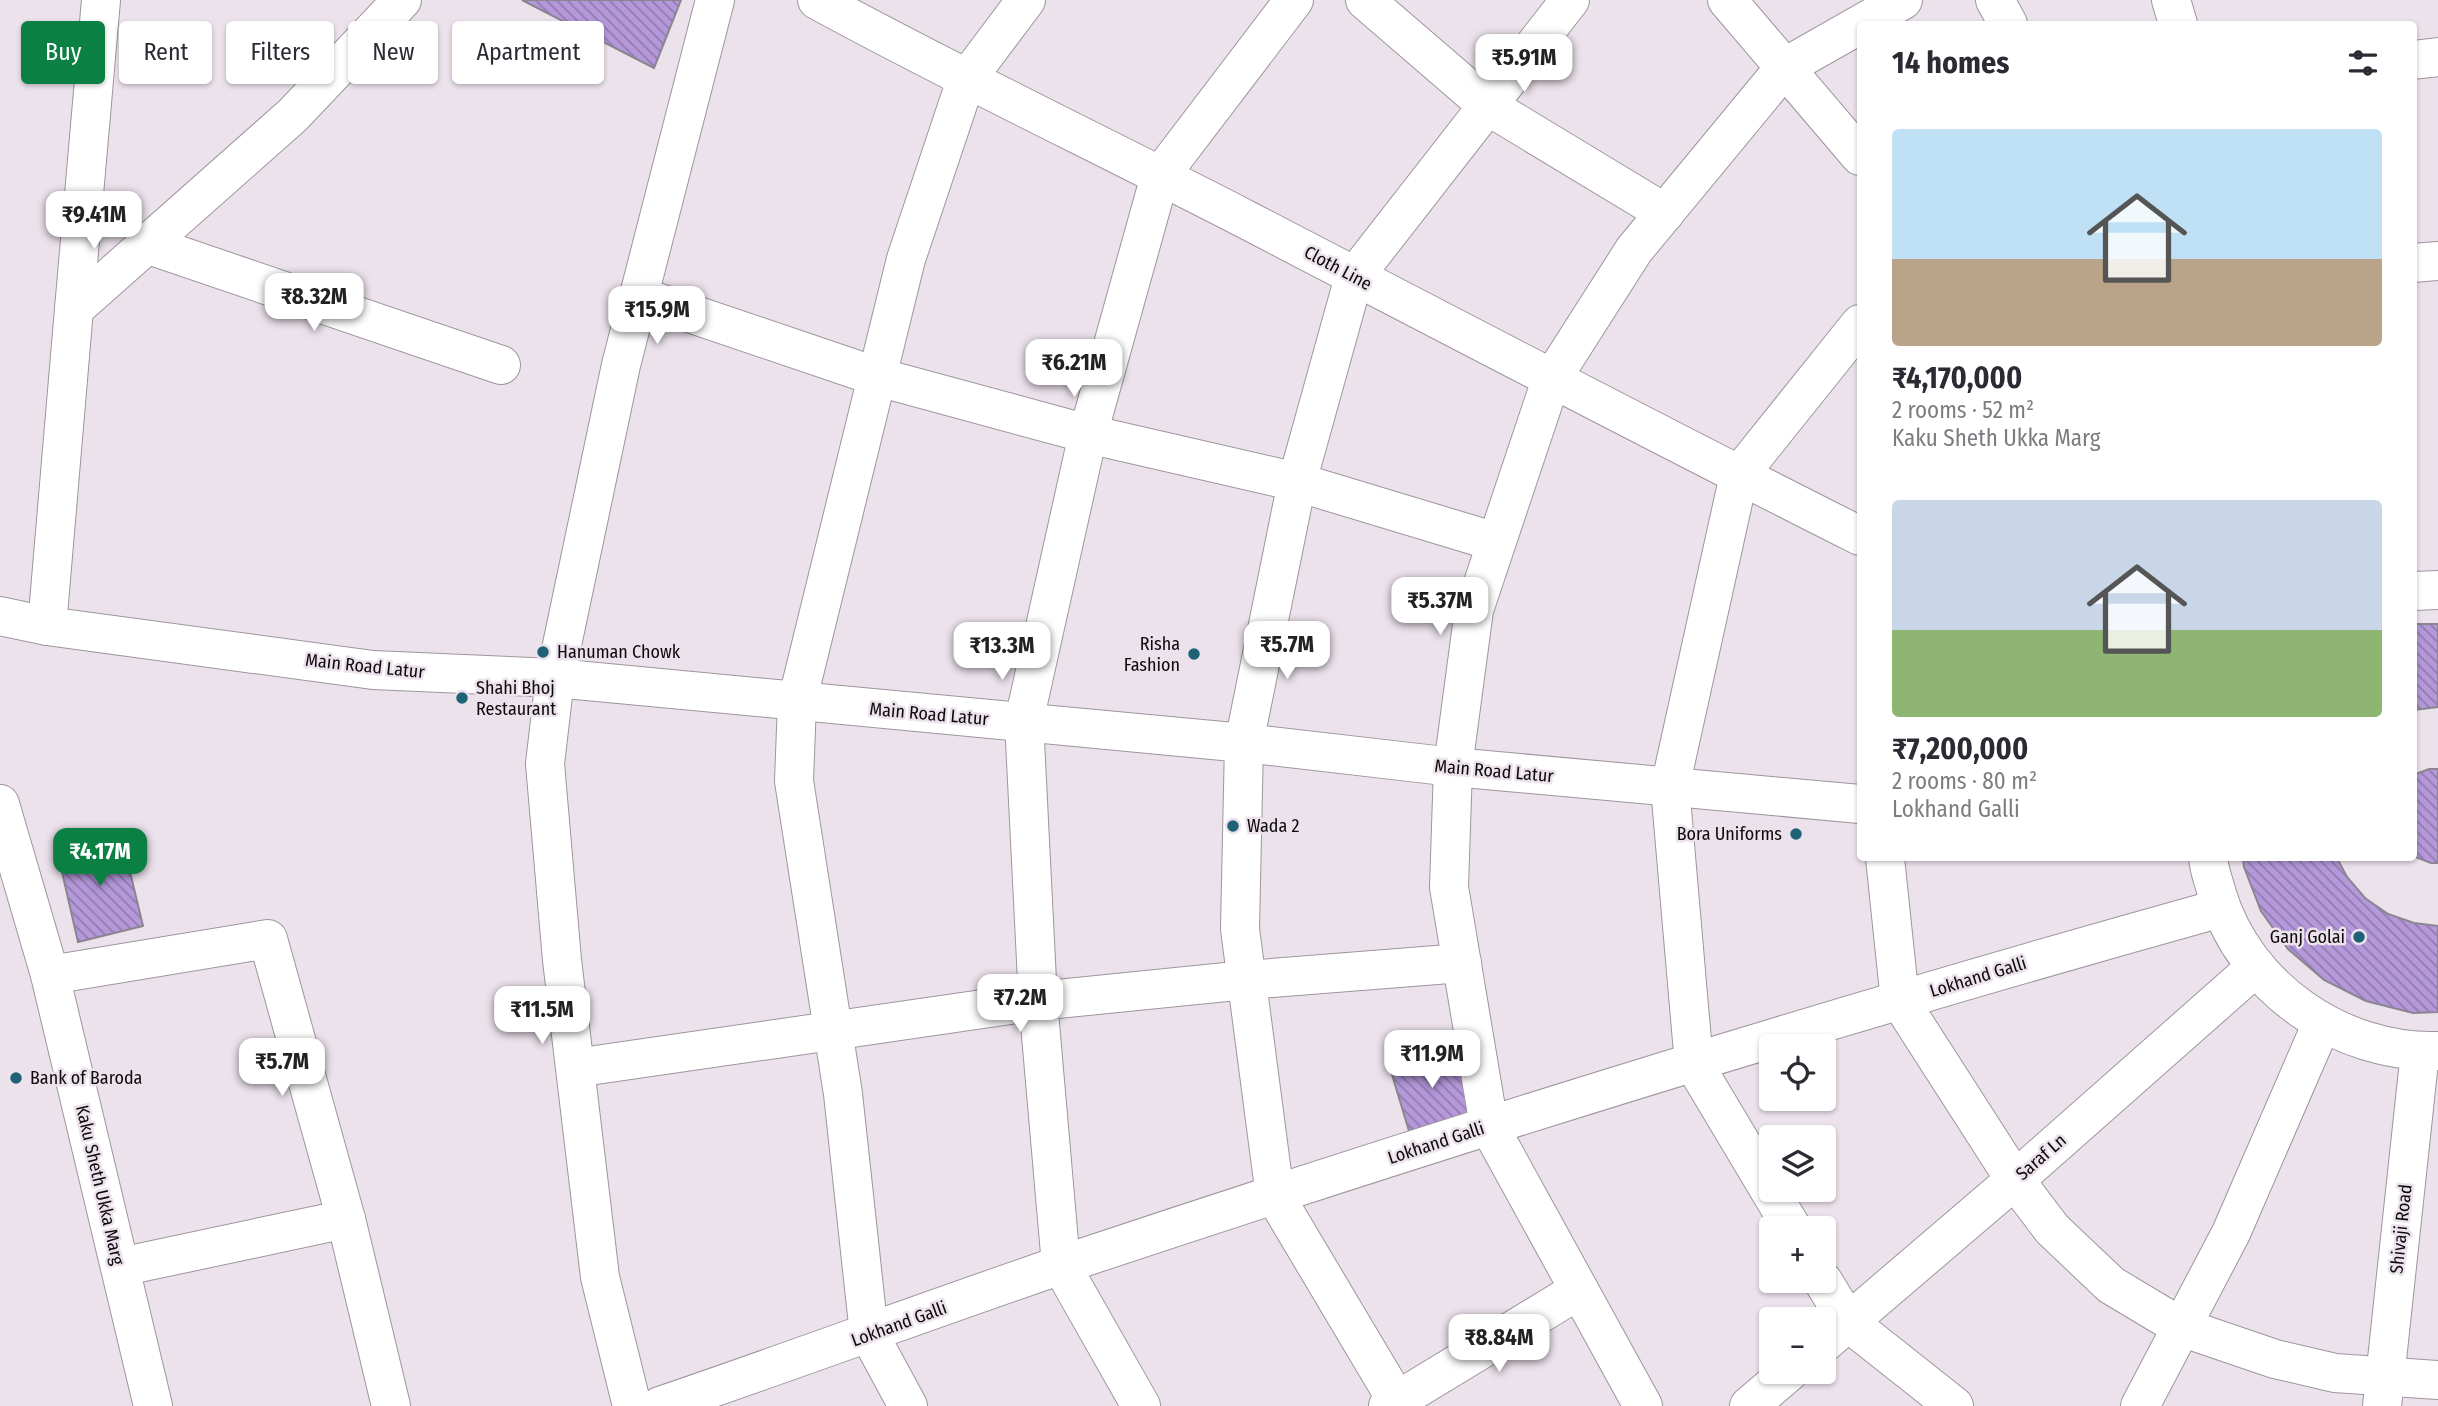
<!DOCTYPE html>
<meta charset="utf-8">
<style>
:root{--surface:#fff;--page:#f2f2f3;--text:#2b2b33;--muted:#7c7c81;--accent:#0b8043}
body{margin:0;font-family:"Fira Sans Condensed",sans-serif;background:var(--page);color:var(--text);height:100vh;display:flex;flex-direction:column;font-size:26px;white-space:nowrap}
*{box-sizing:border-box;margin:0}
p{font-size:23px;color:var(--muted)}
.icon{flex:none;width:38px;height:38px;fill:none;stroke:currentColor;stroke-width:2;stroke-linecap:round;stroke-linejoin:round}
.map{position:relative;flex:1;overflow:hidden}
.sheet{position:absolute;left:1857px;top:21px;width:560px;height:840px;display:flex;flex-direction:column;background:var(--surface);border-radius:7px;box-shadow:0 2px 5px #0004}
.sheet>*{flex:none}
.top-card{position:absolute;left:21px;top:21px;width:665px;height:63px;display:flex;gap:14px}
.tools{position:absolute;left:1759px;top:1034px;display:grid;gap:14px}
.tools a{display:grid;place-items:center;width:77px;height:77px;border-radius:7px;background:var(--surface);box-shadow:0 2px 5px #0004;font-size:35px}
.price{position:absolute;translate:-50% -60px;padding:0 16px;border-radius:14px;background:#fff;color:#222;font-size:23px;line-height:46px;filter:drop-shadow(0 2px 4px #0008)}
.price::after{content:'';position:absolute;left:50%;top:42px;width:21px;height:16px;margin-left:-10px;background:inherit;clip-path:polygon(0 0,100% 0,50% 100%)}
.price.on{background:var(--accent);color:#fff}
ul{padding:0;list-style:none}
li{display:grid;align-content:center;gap:14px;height:371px;padding:0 35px}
li span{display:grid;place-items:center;height:217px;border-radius:7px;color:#555}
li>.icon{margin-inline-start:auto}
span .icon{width:126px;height:126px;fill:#fffc;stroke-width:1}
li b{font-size:30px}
h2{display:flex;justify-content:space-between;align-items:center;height:84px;padding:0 35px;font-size:30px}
.chip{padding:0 24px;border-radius:7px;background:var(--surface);box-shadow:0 2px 5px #0004;font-size:24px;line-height:63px}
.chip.on{background:var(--accent);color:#fff}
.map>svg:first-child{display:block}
.building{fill:url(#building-back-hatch);stroke:#8a8691;stroke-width:2}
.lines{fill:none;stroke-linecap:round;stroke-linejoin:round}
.minor-casing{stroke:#9e959e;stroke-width:40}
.major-casing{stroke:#9e959e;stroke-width:40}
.minor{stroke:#fff;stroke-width:38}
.major{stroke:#fff;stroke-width:38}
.poi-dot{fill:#1f6175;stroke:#ece2ec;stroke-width:2.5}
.labels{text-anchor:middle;stroke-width:5;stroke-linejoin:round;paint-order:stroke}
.street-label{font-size:18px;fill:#0d0a0d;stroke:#ece2ec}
.poi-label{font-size:18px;fill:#0d0a0d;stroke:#ece2ec;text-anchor:start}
</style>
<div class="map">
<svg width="2438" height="1406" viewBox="0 0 2438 1406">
<defs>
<pattern id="building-back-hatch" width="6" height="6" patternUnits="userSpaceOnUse" patternTransform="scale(1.75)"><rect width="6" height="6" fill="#b498da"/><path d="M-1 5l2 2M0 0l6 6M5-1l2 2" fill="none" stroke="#917aaf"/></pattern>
</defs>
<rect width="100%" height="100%" fill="#ece2ec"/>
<g class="building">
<polygon points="522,0 681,0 654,68"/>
<polygon points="2413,624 2438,624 2438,707 2413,710"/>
<polygon points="2429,769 2438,769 2438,863 2431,863 2413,856 2413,775"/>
<polygon points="121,834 143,926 78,942 57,850"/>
<polygon points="2243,858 2337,858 2347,877 2365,898 2388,914 2414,923 2438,926 2438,1012 2413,1013 2366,1001 2324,980 2288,949 2261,911 2244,867"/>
<polygon points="1451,1039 1477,1122 1412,1141 1387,1058"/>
</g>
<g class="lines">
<g class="minor-casing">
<g id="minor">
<path d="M 817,0 C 958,77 1104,146 1247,220 C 1451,326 1655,433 1860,536"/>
<polyline points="1365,0 1488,106 1665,213"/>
<polyline points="1727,0 1860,156"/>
<polyline points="1995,0 2008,24"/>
<polyline points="2171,0 2178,24"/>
<polyline points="2413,60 2438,57"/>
<polyline points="146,244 501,365"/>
<polyline points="2413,263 2438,261"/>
<polyline points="639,296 878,377 1088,434 1297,482 1496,542"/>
<polyline points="74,309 101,0"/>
<polyline points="47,626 74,309 293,115 402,0"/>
<polyline points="0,804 50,975 153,1406"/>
<polyline points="1885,858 1900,1001 2015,1180 2052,1229 2111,1285 2181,1327 2275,1359 2335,1373 2438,1380"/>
<polyline points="50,975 268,939 346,1219 391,1406"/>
<polyline points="575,1068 1038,1001 1246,980 1462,963"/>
<polyline points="1792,1228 1694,1064 1670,787 1739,475 1860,324"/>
<polyline points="120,1267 346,1219"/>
<polyline points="1823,1281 1848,1322 1954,1406"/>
<polyline points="1824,1343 2024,1172 2256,967"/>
<polyline points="632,1406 600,1277 562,960 545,764 555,678 621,365 715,0"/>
<path d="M 660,1406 C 795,1360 929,1310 1064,1264 C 1447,1136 1833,1016 2221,908"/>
<polyline points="908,1406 869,1334 843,1094 794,781 797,702 906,259 966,80 1026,0"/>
<polyline points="1141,1406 1061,1265 1038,1001 1024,721 1088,434 1160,176 1294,0"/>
<polyline points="1388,1406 1579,1290"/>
<polyline points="1400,1406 1275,1196 1240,929 1244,743 1297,482 1354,277 1570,0"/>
<polyline points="1643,1406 1489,1126 1449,887 1453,767 1474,610 1551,380 1634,250 1785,67 1903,0"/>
<polyline points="1749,1406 1789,1372"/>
<polyline points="2140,1406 2231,1233 2322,1023"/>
<polyline points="2382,1406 2420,1052"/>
</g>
</g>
<g class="major-casing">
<g id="major">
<polyline points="2413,591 2438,590"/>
<polyline points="0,616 47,626 373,670 555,678 1244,743 1453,767 1860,804"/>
<path d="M 2208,858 C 2209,870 2214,882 2217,894 C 2245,988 2341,1054 2438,1051"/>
</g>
</g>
<use href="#minor" class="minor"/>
<use href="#major" class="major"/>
</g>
<g class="poi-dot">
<circle cx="543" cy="652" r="7"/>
<circle cx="1194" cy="654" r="7"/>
<circle cx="462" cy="698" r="7"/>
<circle cx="1233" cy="826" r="7"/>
<circle cx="1796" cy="834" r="7"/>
<circle cx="2359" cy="937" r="7"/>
<circle cx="16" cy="1078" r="7"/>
</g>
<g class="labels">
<g class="street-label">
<text transform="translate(1338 268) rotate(28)" y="6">Cloth Line</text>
<text transform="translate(365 666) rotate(6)" y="6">Main Road Latur</text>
<text transform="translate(929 714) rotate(5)" y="6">Main Road Latur</text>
<text transform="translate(1494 771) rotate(5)" y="6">Main Road Latur</text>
<text transform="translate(1978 977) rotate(-17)" y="6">Lokhand Galli</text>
<text transform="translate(1436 1143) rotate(-18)" y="6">Lokhand Galli</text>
<text transform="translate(2041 1157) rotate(-41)" y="6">Saraf Ln</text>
<text transform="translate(100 1185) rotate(77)" y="6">Kaku Sheth Ukka Marg</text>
<text transform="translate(2401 1229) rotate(-84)" y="6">Shivaji Road</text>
<text transform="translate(899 1324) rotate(-20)" y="6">Lokhand Galli</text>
</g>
<g class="poi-label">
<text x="1180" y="650" text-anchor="end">Risha<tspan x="1180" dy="21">Fashion</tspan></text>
<text x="557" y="658">Hanuman Chowk</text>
<text x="476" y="694">Shahi Bhoj<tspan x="476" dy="21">Restaurant</tspan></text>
<text x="1247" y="832">Wada 2</text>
<text x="1782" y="840" text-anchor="end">Bora Uniforms</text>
<text x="2345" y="943" text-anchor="end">Ganj Golai</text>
<text x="30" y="1084">Bank of Baroda</text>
</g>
</g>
</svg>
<div class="tools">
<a><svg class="icon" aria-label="locate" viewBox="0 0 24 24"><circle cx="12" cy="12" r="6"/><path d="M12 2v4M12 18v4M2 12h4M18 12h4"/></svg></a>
<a><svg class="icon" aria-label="layers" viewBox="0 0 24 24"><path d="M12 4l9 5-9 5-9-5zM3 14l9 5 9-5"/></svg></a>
<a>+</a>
<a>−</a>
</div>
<b class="price" style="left:1524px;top:94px">₹5.91M</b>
<b class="price" style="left:94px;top:251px">₹9.41M</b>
<b class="price" style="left:314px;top:333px">₹8.32M</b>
<b class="price" style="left:657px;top:346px">₹15.9M</b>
<b class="price" style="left:1074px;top:399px">₹6.21M</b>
<b class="price" style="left:1440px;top:637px">₹5.37M</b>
<b class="price" style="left:1287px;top:681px">₹5.7M</b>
<b class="price" style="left:1002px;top:682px">₹13.3M</b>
<b class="price on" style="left:100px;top:888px">₹4.17M</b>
<b class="price" style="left:1020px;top:1034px">₹7.2M</b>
<b class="price" style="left:542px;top:1046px">₹11.5M</b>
<b class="price" style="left:1432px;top:1090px">₹11.9M</b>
<b class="price" style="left:282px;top:1098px">₹5.7M</b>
<b class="price" style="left:1499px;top:1374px">₹8.84M</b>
<div class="top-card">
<a class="chip on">Buy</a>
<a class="chip">Rent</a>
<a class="chip">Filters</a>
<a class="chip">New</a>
<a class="chip">Apartment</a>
</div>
<section class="sheet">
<h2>14 homes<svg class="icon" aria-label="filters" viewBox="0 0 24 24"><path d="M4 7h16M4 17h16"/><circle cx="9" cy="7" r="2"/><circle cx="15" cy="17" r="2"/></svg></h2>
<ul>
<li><span style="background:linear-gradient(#bfe0f5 60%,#b9a48a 0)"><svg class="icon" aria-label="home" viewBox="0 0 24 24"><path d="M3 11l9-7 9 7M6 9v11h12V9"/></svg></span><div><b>₹4,170,000</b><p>2 rooms · 52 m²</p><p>Kaku Sheth Ukka Marg</p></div></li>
<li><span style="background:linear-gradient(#c9d6e8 60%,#8fb573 0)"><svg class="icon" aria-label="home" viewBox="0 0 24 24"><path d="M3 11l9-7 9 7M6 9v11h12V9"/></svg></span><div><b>₹7,200,000</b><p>2 rooms · 80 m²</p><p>Lokhand Galli</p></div></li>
</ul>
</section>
</div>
